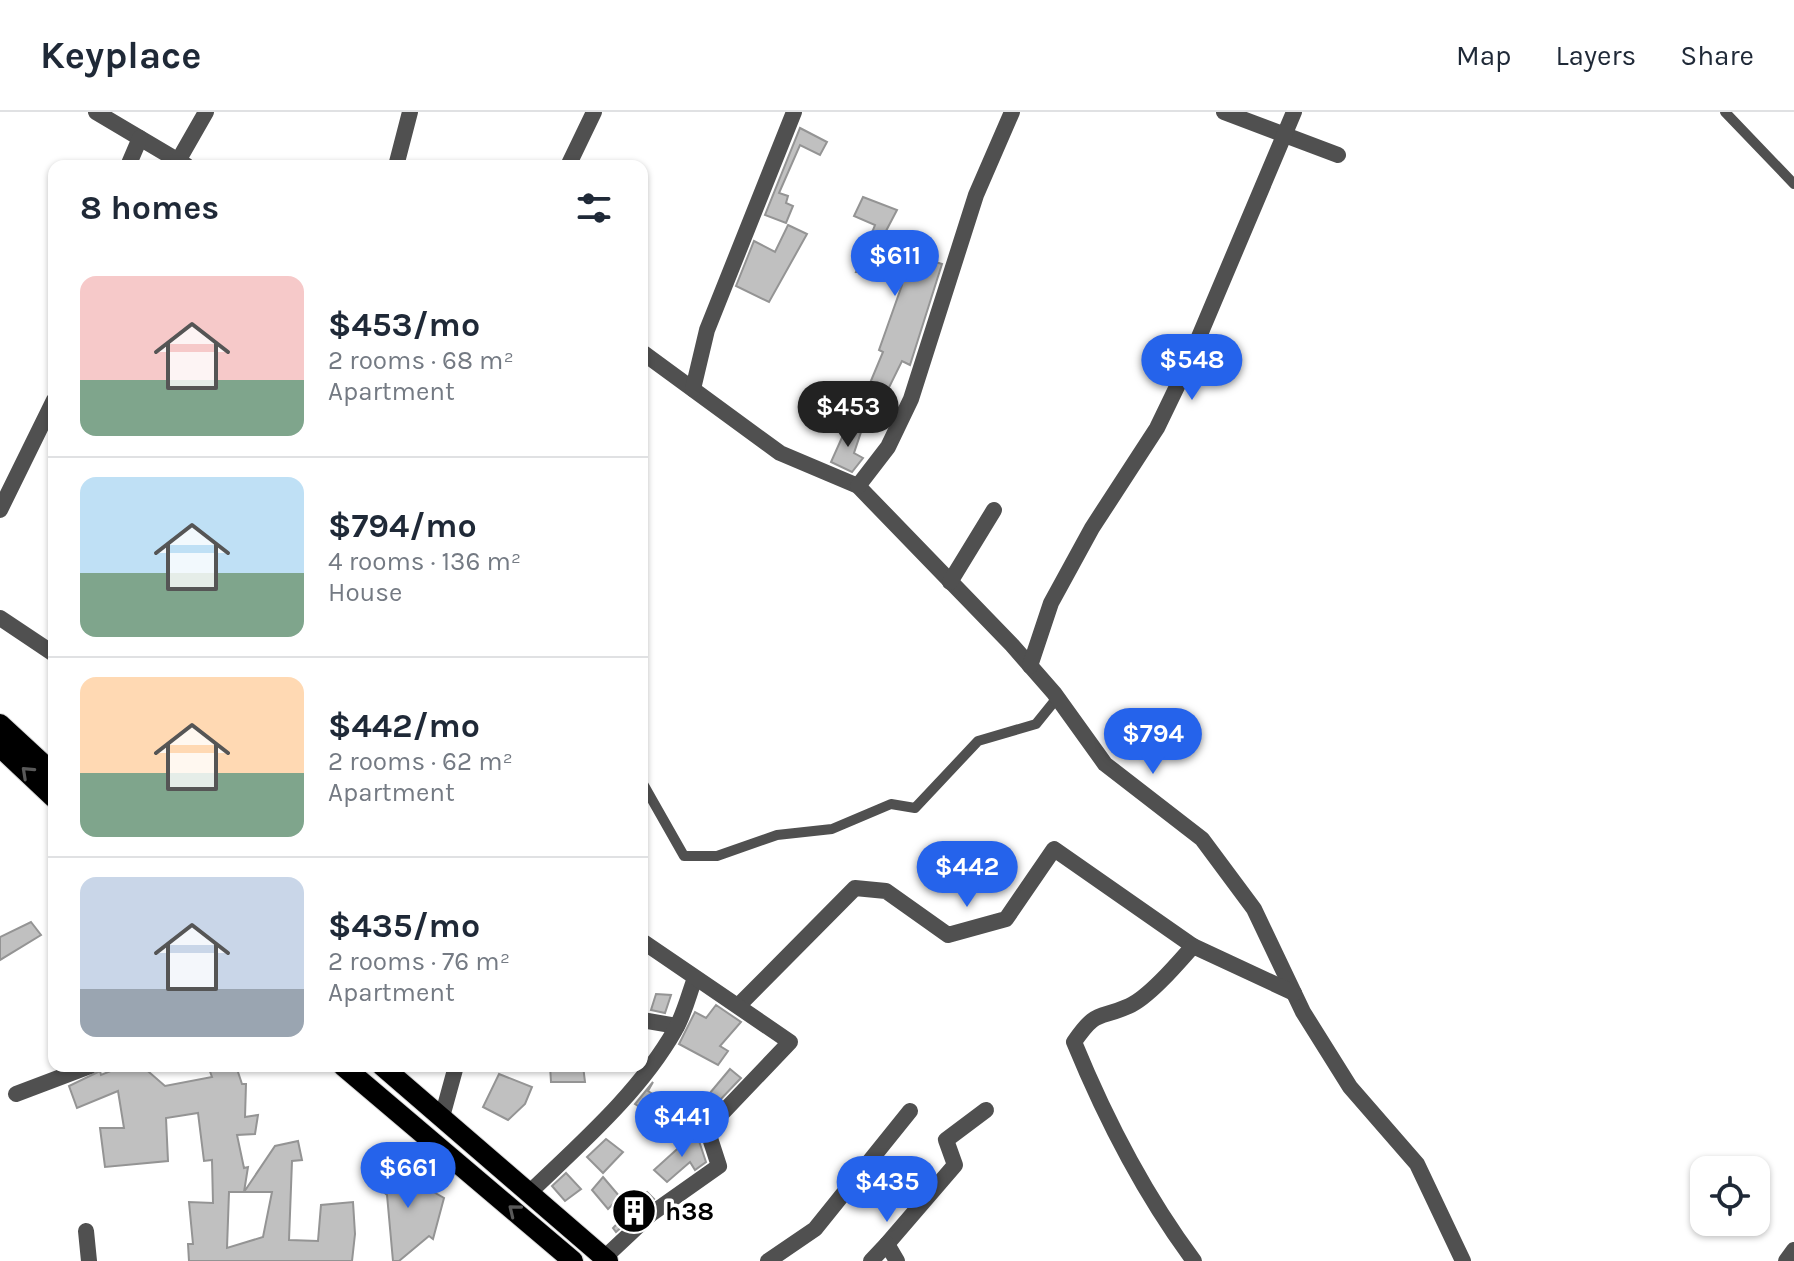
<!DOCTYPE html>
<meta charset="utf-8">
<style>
:root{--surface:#fff;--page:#f6f6f7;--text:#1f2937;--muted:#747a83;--line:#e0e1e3;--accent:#2563eb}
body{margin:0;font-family:Karla,sans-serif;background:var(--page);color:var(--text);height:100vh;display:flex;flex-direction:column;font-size:30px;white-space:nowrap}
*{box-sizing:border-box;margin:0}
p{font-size:26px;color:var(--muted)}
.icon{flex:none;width:44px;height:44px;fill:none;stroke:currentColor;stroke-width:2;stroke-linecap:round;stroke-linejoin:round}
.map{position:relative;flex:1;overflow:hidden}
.panel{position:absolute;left:48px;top:48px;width:600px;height:912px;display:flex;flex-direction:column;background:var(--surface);border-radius:16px;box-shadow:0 2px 6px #0004}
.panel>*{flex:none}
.buttons{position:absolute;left:1690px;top:1044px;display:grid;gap:16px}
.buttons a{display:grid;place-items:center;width:80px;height:80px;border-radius:16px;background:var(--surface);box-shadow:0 2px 6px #0004;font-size:40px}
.price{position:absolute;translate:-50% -68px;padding:0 18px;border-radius:28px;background:var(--accent);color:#fff;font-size:26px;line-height:52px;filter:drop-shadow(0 2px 4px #0008)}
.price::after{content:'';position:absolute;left:50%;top:48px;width:24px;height:18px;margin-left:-12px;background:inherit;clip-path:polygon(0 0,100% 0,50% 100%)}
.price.current{background:#222;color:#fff}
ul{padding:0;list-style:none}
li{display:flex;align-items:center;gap:24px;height:200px;padding:0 32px}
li+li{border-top:2px solid var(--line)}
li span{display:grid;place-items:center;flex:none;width:224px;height:160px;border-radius:16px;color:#555}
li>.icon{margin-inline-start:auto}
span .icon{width:96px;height:96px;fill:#fffc;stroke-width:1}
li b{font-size:34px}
h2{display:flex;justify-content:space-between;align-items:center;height:96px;padding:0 32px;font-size:34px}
header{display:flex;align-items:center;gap:48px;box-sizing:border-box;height:112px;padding:0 40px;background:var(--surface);border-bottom:2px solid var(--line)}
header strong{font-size:38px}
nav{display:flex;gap:44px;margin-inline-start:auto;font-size:28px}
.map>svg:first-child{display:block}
.building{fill:#c0c0c0;stroke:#949494;stroke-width:2;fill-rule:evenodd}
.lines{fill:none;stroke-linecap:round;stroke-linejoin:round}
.primary-casing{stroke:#dbdbdb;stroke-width:22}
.service{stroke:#505050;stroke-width:10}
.minor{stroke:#505050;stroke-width:16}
.primary{stroke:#000;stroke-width:20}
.oneway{stroke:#595959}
.labels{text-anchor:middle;stroke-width:7;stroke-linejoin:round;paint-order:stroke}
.poi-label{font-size:26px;font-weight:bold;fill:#000;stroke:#fff;text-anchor:start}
</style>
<header>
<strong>Keyplace</strong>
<nav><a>Map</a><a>Layers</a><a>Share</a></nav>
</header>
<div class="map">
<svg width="1794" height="1149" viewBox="0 0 1794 1149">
<rect width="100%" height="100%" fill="#fff"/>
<g class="building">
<polygon points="800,16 827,30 820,43 800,33 779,81 788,84 786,91 793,94 786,111 765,103"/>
<polygon points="863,85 897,98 886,119 928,134 925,147 942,152 910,253 902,249 870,314 855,307 883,240 879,238 902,173 875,161 856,160 875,113 854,104"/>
<polygon points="788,113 807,122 769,190 736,174 754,129 775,140"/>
<polygon points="848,312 862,317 854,341 863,346 852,360 831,350"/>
<polygon points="31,810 41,823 0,848 0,825"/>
<polygon points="656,882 671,883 665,901 651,898"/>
<polygon points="716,893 741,910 720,934 728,939 718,953 679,932 695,900 706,906"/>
<path d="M 123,954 L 142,954 L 165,974 L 212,965 L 208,954 L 236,954 L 242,972 L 246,972 L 245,1005 L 258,1003 L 255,1022 L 237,1023 L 244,1056 L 248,1055 L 244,1080 L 275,1034 L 298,1029 L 302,1048 L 292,1049 L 289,1128 L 318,1129 L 321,1093 L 353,1090 L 355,1122 L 352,1149 L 189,1149 L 188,1132 L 193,1132 L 189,1090 L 213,1091 L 212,1048 L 204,1049 L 198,1001 L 166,1006 L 168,1049 L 105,1055 L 100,1016 L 124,1016 L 118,979 L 77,996 L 69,974 L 100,959 L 101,963 ZM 229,1080 L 272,1080 L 263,1125 L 227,1136 Z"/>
<polygon points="550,954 583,954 585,970 551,970"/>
<polygon points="730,957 741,966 698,1011 689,1006"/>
<polygon points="499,962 532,975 525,992 508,1008 483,995"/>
<polygon points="653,970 648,979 668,992 659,1007 635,992"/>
<polygon points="696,1020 706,1050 695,1058 690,1050 667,1070 654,1058"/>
<polygon points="606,1027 623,1040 603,1061 587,1045"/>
<polygon points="377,1048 444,1086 433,1127 429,1124 399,1149 393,1149 387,1083 376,1073"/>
<polygon points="566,1061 581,1077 565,1089 552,1074"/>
<polygon points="603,1065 620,1085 608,1097 592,1078"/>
<polygon points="647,1080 654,1087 616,1120 613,1116 626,1102 622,1097"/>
</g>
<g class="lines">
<g class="primary-casing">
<g id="primary">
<polyline points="0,612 54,662"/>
<polyline points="0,635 54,686"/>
<polyline points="343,954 573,1149"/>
<polyline points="382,954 608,1149"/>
</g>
</g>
<g class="service">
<polyline points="1725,0 1794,72"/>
<polyline points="642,670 684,744 717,744 777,723 832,717 891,692 915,696 978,629 1036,612 1057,586"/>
</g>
<g class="minor">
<polyline points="96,0 187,54"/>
<polyline points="1224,0 1338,43"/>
<polyline points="178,49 206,0"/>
<polyline points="128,54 140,26"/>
<polyline points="396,54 410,0"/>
<polyline points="568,54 594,0"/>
<polyline points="642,240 780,341 858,374 1012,533 1054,581 1105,652 1202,727 1254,797 1303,900 1350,975 1417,1052 1463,1149"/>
<polyline points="693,277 707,218 794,0"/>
<polyline points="858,374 888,335 911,287 976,83 1012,0"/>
<polyline points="0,398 54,288"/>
<polyline points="950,470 994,398"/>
<polyline points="0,506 54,542"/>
<polyline points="1030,554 1051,491 1092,416 1157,316 1185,258 1294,0"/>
<polyline points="739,893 855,776 886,779 948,823 1006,807 1054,737 1193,834"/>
<polyline points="642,908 677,914"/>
<polyline points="16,982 90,954"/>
<polyline points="442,1005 456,954"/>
<path d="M 529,1081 C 580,1032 640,980 675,918 C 684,903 689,882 695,866"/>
<polyline points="86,1119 89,1149"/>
<polyline points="887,1132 955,1053 946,1028 986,998"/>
<polyline points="604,1146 651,1102 719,1054 707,1017 790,930 642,829"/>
<polyline points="768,1149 815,1117 910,999"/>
<polyline points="871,1149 887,1132 897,1149"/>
<path d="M 1194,1149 C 1144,1082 1106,1008 1074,930 C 1097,897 1097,908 1129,894 C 1149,885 1178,851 1193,834 L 1294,881"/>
<polyline points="1786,1149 1794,1138"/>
</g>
<use href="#primary" class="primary"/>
</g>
<defs><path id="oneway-chevron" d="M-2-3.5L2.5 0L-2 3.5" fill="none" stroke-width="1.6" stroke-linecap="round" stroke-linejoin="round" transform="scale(2)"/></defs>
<g class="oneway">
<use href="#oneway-chevron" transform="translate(27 660) rotate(-137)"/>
<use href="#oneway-chevron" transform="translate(514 1098) rotate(-141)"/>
</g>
<defs>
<g id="building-disc" transform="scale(2.3)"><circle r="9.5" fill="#000" stroke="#fff"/><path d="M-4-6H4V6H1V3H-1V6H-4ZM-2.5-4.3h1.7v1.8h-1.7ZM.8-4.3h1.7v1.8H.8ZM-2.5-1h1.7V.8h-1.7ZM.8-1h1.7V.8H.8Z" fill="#fff"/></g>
</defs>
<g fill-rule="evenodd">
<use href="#building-disc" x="634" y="1099"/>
</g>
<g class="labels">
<g class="poi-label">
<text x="665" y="1108">h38</text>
</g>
</g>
</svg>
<div class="buttons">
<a><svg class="icon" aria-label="locate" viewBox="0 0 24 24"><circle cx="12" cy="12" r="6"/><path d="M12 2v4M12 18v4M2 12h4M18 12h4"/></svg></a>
</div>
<b class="price" style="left:895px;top:186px">$611</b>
<b class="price" style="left:1192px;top:290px">$548</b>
<b class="price current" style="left:848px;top:337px">$453</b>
<b class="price" style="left:1153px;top:664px">$794</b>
<b class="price" style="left:967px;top:797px">$442</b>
<b class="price" style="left:682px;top:1047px">$441</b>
<b class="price" style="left:408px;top:1098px">$661</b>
<b class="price" style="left:887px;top:1112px">$435</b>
<section class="panel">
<h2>8 homes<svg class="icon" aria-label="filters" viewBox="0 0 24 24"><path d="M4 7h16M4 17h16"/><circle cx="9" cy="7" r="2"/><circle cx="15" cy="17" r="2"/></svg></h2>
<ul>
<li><span style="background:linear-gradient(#f6c9c9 65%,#7fa58c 0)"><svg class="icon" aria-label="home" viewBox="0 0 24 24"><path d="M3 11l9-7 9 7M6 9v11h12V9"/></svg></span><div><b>$453/mo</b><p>2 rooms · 68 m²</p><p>Apartment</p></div></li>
<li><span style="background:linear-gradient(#bfe0f5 60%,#7fa58c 0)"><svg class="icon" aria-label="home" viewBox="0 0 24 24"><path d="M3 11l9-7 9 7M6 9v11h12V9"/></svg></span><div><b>$794/mo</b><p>4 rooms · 136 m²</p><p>House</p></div></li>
<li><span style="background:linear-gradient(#ffd9b3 60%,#7fa58c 0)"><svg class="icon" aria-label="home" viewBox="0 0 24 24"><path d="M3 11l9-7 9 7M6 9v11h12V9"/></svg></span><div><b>$442/mo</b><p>2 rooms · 62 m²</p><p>Apartment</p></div></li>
<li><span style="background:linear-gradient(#c9d6e8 70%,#9aa5b1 0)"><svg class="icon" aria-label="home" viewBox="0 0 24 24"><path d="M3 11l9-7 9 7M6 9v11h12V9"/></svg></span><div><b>$435/mo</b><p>2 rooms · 76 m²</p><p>Apartment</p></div></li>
</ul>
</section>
</div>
